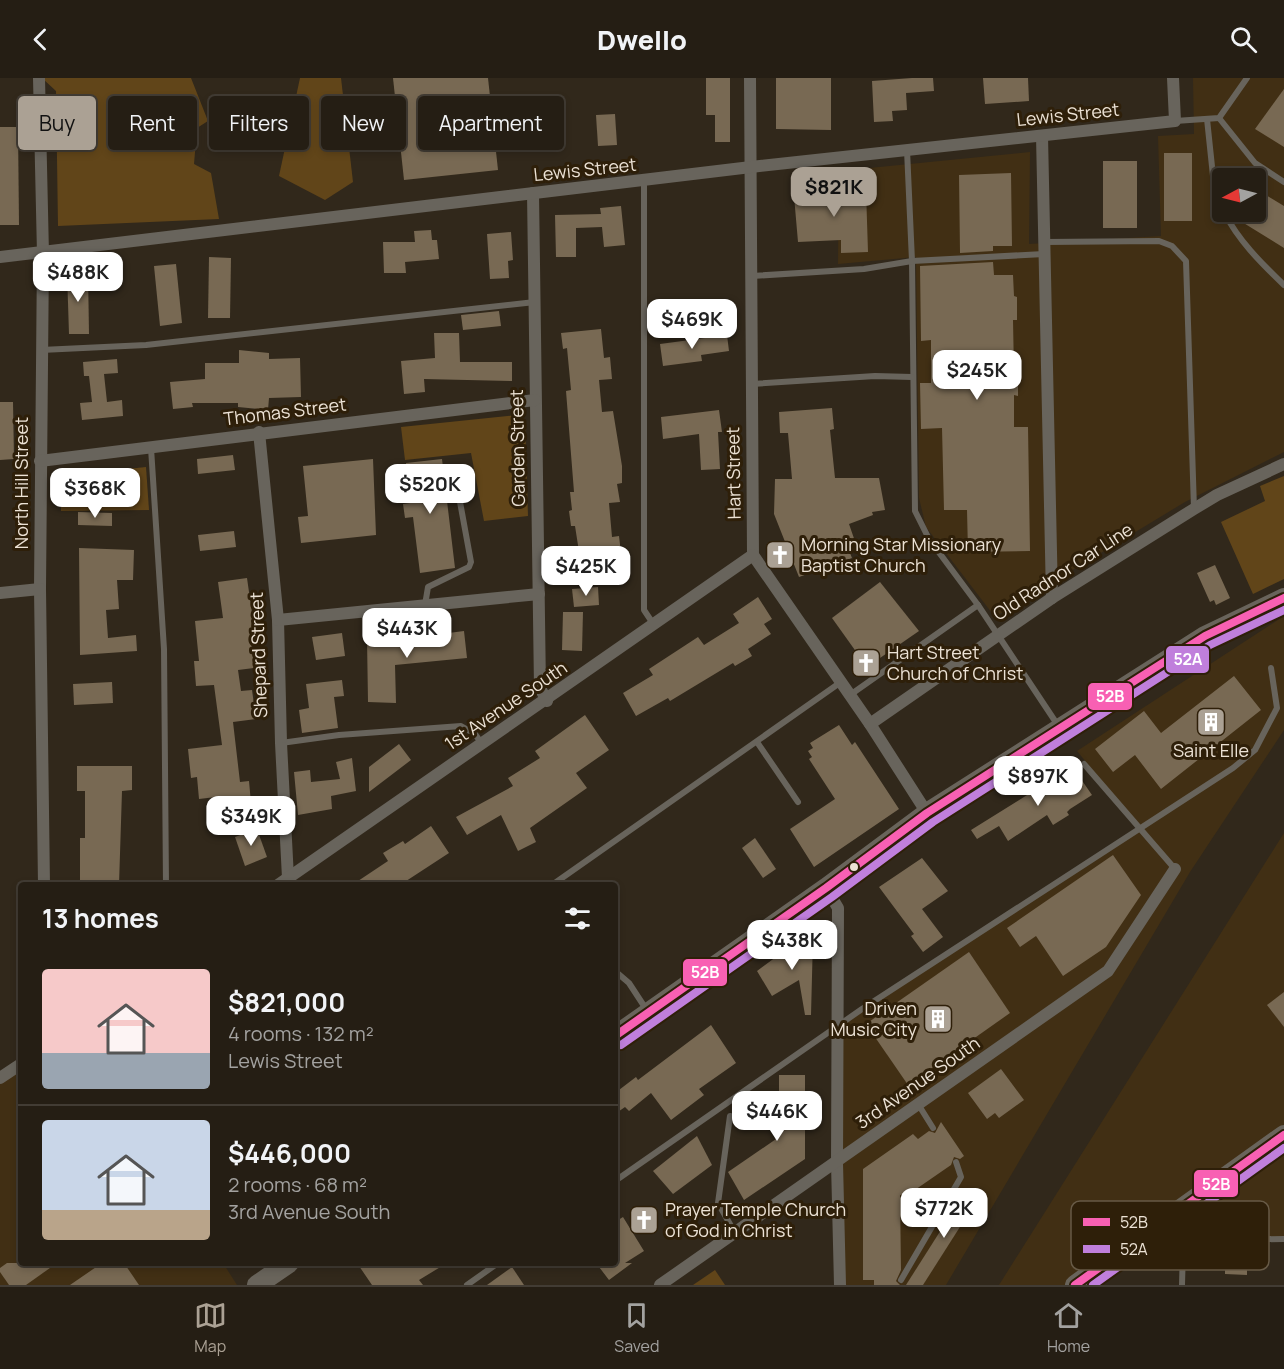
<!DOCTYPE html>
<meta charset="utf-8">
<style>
:root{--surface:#251e14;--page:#2d271d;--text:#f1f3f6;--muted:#a3a2a0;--line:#423c34;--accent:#aba194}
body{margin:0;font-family:Manrope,sans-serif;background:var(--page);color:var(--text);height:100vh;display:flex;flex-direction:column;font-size:22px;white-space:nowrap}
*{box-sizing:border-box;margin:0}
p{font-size:20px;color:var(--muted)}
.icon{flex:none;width:33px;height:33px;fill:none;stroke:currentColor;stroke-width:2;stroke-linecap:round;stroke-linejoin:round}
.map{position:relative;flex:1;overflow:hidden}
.sheet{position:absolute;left:18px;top:804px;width:600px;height:384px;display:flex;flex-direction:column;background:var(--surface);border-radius:6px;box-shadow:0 3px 9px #0003,0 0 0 2px var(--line)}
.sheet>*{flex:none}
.banner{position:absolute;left:18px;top:18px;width:600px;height:54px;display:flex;gap:12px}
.needle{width:39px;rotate:263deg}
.buttons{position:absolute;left:1212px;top:90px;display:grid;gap:12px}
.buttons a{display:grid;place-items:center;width:54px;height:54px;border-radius:6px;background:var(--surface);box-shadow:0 3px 9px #0003,0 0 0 2px var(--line);font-size:30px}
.price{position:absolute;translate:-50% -51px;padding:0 14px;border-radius:12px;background:#fff;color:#222;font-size:20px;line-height:39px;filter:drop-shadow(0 2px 3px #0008)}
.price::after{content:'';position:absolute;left:50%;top:36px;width:18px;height:14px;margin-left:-9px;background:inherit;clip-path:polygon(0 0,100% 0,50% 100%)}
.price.on{background:var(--accent);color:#111}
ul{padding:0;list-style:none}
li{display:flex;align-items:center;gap:18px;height:150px;padding:0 24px}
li+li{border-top:2px solid var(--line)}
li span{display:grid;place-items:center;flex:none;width:168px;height:120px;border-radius:6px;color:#555}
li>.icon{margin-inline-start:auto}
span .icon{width:72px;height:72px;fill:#fffc;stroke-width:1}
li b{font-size:26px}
h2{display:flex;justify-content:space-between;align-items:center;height:72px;padding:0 24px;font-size:26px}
.tag{padding:0 21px;border-radius:6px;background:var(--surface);box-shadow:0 3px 9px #0003,0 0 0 2px var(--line);font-size:21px;line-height:54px}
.tag.on{background:var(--accent);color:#111}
header{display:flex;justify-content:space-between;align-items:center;height:78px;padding:0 24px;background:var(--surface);font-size:27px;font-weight:800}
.tabs{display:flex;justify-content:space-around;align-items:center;height:84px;border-top:2px solid var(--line);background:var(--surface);font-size:16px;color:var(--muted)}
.tabs a{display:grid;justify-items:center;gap:3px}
.tabs .on{color:var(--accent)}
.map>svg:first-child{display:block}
.built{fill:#412f14;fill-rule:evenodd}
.green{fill:#614519}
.building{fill:#786953}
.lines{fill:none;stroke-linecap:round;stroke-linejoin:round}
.lane{stroke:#68645c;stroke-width:6}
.street{stroke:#68645c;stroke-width:12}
.primary{stroke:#69645b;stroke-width:20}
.bus-1-casing{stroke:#2e1f09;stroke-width:12}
.bus-2-casing{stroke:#2e1f09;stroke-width:12}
.bus-1{stroke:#f860b3;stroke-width:8}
.bus-2{stroke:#c07fdc;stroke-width:8}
.bus-dot{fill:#ece2d5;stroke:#2e1f09;stroke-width:2}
.labels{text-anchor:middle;stroke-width:6;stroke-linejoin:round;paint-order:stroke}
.street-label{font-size:18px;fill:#ece2d5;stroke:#2e1f09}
.poi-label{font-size:18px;fill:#ece2d5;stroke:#2e1f09;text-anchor:start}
.key{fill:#2e1f09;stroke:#675a46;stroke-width:1.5}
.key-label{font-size:16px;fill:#ece2d5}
.line-badge{stroke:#2e1f09;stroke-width:2}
.badge-label{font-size:16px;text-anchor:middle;font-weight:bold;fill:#fff}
</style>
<header><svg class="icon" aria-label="back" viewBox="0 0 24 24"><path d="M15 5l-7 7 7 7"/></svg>Dwello<svg class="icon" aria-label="search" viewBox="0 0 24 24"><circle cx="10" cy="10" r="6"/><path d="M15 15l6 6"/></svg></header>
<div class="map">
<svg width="1284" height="1207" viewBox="0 0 1284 1207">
<rect width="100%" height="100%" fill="#31281b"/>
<g class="built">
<path d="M 1193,0 L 1284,0 L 1284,374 L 1185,424 L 995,539 L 926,449 L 919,420 L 916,179 L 838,186 L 839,93 L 1030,74 L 1029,166 L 1161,158 L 1158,58 L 1194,56 ZM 1222,100 L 1256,100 L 1256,134 L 1222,134 Z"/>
<polygon points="1284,538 1284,652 1190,794 946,1207 840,1207 837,949 1140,750 1077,673"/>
<polygon points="1284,755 1284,1162 1184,1162 1185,1131 1075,1207 999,1207"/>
<polygon points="21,986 21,1185 223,1185 237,1207 0,1207 0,1000"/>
</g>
<g class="green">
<polygon points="42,0 191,0 208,43 197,50 194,86 211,95 219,141 58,148 56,13"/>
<polygon points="300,0 341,0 353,104 325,122 279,98"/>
<polygon points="518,337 525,344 528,438 484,443 471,375 405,382 401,349"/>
<polygon points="146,389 149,432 61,433 60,398"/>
<polygon points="1284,398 1284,501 1253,516 1221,444 1265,423 1260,408"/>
<polygon points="715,1192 725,1207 693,1207"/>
</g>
<g class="building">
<polygon points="393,0 488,0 498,92 404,102"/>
<polygon points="706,0 730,0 730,64 715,64 715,37 706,37"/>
<polygon points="776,0 831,0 831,52 776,51"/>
<polygon points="912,0 933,0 934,13 906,15 907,32 892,33 893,43 874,44 872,3"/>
<polygon points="983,0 1028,0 1029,23 985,26"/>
<polygon points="1284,11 1284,69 1255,51"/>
<polygon points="615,36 617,67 598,68 596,37"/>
<polygon points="0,49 18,49 19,147 0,147"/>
<rect x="1164" y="75" width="28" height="68"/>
<rect x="1103" y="83" width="34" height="67"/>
<polygon points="1011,95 1012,168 993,168 993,173 960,175 959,97"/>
<polygon points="831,109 831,113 866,112 868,174 841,175 841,162 798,164 794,118 813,117 812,111"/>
<polygon points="1261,114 1284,128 1284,170 1242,144 1249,134 1256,134 1256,123"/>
<polygon points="621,128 625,167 604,169 602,149 576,150 576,179 556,179 555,137 601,136 600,130"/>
<polygon points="431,152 432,162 437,162 439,181 405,184 406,195 384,195 383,164 415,164 414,153"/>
<polygon points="511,154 513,182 508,183 509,200 490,201 487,156"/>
<polygon points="209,179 231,180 230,240 208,240"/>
<polygon points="993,184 994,197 1013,197 1014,218 1017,219 1017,242 1013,242 1014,294 1018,294 1018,318 1014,317 1014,349 1028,349 1030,473 968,474 967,432 944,432 942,350 921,351 920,305 931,305 931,262 921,263 920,188"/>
<polygon points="176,186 182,245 160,248 154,188"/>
<polygon points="67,194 88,194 89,256 69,256"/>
<polygon points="499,233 501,248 463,252 461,237"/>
<polygon points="601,251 604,280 610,279 612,301 599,302 602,334 613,333 622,388 622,405 617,406 620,424 609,425 612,459 619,458 621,475 580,480 575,448 571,448 569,433 572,432 570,414 574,414 566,313 571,312 567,270 563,271 561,255"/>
<polygon points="434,255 459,255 460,284 512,284 512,303 424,301 425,314 404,316 401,283 435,280"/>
<polygon points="727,257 729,273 701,277 702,283 663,288 660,266"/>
<polygon points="239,272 269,275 269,281 300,280 301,319 269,320 268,332 238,329 238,325 192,325 193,329 173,331 170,304 205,301 205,285 239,285"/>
<polygon points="117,281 118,295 104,296 107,324 122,322 123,338 82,342 80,325 92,324 89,298 84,298 83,284"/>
<polygon points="0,324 13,324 14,381 0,382"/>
<polygon points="832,330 834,351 830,352 835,400 879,400 885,432 872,434 873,437 849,446 858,472 850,475 852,480 799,499 774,436 775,401 792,401 788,355 780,355 779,334"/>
<polygon points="719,332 722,354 718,354 720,391 701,392 699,356 663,361 661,339"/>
<polygon points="233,377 235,392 198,396 197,381"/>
<polygon points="373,381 376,457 301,465 298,439 308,438 303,388"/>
<polygon points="442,381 455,490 420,495 413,439 405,440 403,426 410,425 406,385"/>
<polygon points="78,434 112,435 112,448 78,447"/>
<polygon points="234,453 236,469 200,473 198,457"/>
<polygon points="79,470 134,472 133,502 117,502 119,531 106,532 108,560 136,557 137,573 80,577"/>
<polygon points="1215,487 1230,520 1216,527 1214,522 1210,524 1197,495"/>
<polygon points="247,500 256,563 251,563 254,590 238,592 241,613 252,612 256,641 233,644 240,704 249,703 251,725 217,728 216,719 199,721 197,699 191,700 188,671 222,667 214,607 196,608 194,583 199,583 195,543 223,540 218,504"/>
<polygon points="880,504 919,553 867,589 832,540"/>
<polygon points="598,509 599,527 574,529 572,511"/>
<polygon points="758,519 772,541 764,546 771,556 748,571 752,578 735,588 733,585 670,623 668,620 636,638 623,615 653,597 649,591 698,559 704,567 739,545 733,536"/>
<polygon points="563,534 583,534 582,573 562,572"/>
<polygon points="464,553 467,580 395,587 396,625 368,624 367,561 402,561"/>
<polygon points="342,555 345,578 316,582 312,559"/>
<polygon points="1234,598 1261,632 1161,711 1135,677 1113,694 1095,671 1144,633 1161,655"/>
<polygon points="342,602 344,618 334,619 338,650 302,655 299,632 309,630 306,606"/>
<polygon points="112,604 113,625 74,627 73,606"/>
<polygon points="585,637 609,672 576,695 587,710 530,750 536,764 518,773 501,737 467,757 456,739 513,708 508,700 540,680 535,673"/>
<polygon points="839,647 852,667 855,664 899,731 814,789 790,751 835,721 809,681 812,679 808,673 813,670 810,665"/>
<polygon points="399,666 411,682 369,714 369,689"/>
<polygon points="352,680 356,713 331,718 332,731 298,737 294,694 310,692 311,704 340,701 336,684"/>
<polygon points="77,688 132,688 132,712 122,713 119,807 80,807 80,760 85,760 85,713 77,713"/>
<polygon points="1074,691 1092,717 1070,731 1067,734 1069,737 1053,747 1047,737 1008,763 999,748 977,761 971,752 1051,702 1053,705"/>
<polygon points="431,748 449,775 400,807 352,807 388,783 383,775 403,763 405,766"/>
<polygon points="257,751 267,779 245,788 235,759"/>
<polygon points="755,760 776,791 763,800 742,770"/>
<polygon points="1113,777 1141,817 1106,869 1063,898 1036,858 1020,869 1007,850"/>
<polygon points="922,780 948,813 922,831 943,859 923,874 911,858 914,856 879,809"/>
<polygon points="813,860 811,937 805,937 799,902 772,918 757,893 799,862"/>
<polygon points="969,874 1010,935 908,1007 866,946"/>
<polygon points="1284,914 1284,949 1267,927"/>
<polygon points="711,947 736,985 699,1011 704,1017 671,1042 651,1015 629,1033 625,1029 615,1036 615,1015 636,999 638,1002"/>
<polygon points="1001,991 1024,1022 999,1040 995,1035 987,1041 968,1015"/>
<polygon points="779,997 805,997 805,1081 744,1122 728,1094 779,1059"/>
<polygon points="941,1044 964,1078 960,1081 954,1079 951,1087 909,1116 900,1117 901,1192 896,1203 900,1207 874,1207 874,1202 863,1202 863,1091 913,1056 918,1061 929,1053 935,1055"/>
<polygon points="697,1058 712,1087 673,1116 653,1093"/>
<polygon points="967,1111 979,1119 923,1207 906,1207"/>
<polygon points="623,1139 644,1173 625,1185 632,1185 609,1202 596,1185 615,1185 615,1144"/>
<polygon points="1225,1172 1247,1173 1247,1197 1225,1196"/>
<polygon points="7,1185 57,1185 26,1207 9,1207 0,1194 0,1190"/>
<polygon points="102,1185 124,1185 139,1207 70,1207"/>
<polygon points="357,1185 447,1185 419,1202 423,1207 372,1207"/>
<polygon points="512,1189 524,1207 487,1207"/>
</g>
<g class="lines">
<g class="lane">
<polyline points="1219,40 1255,85 1284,104"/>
<polyline points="1207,41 1215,117 1222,131"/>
<polyline points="1175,43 1219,40 1247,0"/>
<polyline points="907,72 912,183 915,433 929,461 978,527 1059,649"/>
<polyline points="644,104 644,532 654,547"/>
<path d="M 1224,134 C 1238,162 1261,185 1284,207"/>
<polyline points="1045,164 1159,163 1172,168 1186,183 1194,431"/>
<polyline points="752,198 864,191 912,183 1044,176"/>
<polyline points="41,272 146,267 535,224"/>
<polyline points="752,306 875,298 912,299"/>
<polyline points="151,370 164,571 166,807"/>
<polyline points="425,527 428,509 469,489 471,484 458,413"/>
<polyline points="850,617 978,527"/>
<polyline points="757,664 798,724"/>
<polyline points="281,665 339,657 461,648 475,656 482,666"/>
<polyline points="1084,686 1175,791"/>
<polyline points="552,807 841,604"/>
<polyline points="615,893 629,905 646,931"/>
<polyline points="918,1026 933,1050"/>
<polyline points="730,1038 718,1125 735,1155"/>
<polyline points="615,1103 862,931 1233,690 1255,672 1277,630 1271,590"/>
<polyline points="1184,1162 1284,1161"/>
<polyline points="901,1202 961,1099 956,1084"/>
<polyline points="467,1207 498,1185"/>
<polyline points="1182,1207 1184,1134"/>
</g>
<g class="street">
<polyline points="39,0 43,176 40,511 44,807"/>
<polyline points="750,0 753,477 870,646 927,735"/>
<polyline points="1042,58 1052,520"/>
<polyline points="533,115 540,610 547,623"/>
<polyline points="0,179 751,89 1175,43 1173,0"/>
<polyline points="259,354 278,542 281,665 288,800"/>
<polyline points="40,383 535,322"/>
<polyline points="0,515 40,511"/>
<polyline points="278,542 539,516"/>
<polyline points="870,646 1052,520 1194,431 1217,417 1284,386"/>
<polyline points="278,807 753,477"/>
<polyline points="826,810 838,830 837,1085 840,1207"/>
<polyline points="0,1000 21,986"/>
<polyline points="660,1207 1108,893 1175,791"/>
</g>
<g class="primary">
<polyline points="615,958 826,810 927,735 1205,558 1284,520"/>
<polyline points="257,1207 289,1185"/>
<polyline points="1075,1207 1284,1057"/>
</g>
<g class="bus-1-casing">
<g id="bus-1">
<polyline points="615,958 826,810 927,735 1205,558 1284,520"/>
<polyline points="1075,1207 1284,1057"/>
</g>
</g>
<g class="bus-2-casing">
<g id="bus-2">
<polyline points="621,967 832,819 933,744 1210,567 1284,532"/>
<polyline points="1093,1207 1284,1070"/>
</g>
</g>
<use href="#bus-1" class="bus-1"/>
<use href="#bus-2" class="bus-2"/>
</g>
<defs>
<g id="church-square" transform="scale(1.5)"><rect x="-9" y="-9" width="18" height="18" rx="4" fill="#aba194" stroke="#2e1f09"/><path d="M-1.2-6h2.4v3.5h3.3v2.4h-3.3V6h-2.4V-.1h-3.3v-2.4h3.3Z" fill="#fff"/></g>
<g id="building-square" transform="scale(1.5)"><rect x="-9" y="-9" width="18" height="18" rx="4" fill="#aba194" stroke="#2e1f09"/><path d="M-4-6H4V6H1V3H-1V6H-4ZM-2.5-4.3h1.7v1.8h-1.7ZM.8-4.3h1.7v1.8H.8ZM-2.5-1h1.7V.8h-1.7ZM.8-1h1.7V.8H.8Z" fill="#fff"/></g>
</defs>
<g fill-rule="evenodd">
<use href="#church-square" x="780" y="477"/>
<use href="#church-square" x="866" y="585"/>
<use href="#building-square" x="1211" y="644"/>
<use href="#building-square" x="938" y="941"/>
<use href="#church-square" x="644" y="1142"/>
</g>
<circle class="bus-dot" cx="854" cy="789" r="5"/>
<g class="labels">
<g class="street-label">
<text transform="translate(1068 37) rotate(-6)" y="6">Lewis Street</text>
<text transform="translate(585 92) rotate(-6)" y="6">Lewis Street</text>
<text transform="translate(285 334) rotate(-7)" y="6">Thomas Street</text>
<text transform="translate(518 370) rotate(-91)" y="6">Garden Street</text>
<text transform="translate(734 395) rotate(-91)" y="6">Hart Street</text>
<text transform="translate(22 405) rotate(-90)" y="6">North Hill Street</text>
<text transform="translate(1063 494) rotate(-33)" y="6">Old Radnor Car Line</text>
<text transform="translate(259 577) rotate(-92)" y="6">Shepard Street</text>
<text transform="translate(506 628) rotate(-34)" y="6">1st Avenue South</text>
<text transform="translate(918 1005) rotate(-35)" y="6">3rd Avenue South</text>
</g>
<g class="poi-label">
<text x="801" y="473">Morning Star Missionary<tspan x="801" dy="21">Baptist Church</tspan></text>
<text x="887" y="581">Hart Street<tspan x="887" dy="21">Church of Christ</tspan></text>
<text x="1211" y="679" text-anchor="middle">Saint Elle</text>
<text x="917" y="937" text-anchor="end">Driven<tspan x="917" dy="21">Music City</tspan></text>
<text x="665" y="1138">Prayer Temple Church<tspan x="665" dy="21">of God in Christ</tspan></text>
</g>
</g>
<rect x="1071" y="1123" width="198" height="69" rx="9" class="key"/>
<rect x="1083" y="1140" width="27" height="8" fill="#f860b3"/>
<rect x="1083" y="1167" width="27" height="8" fill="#c07fdc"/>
<g class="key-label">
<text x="1120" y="1150">52B</text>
<text x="1120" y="1177">52A</text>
</g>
<g class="line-badge">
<rect x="1165" y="567" width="45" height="29" rx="6" fill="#c07fdc"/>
<rect x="1087" y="604" width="46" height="29" rx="6" fill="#f860b3"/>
<rect x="682" y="880" width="46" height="29" rx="6" fill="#f860b3"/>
<rect x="1193" y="1091" width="46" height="29" rx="6" fill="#f860b3"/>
</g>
<g class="badge-label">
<text x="1188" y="587">52A</text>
<text x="1110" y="624">52B</text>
<text x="705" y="900">52B</text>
<text x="1216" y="1112">52B</text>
</g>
</svg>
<div class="buttons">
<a><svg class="needle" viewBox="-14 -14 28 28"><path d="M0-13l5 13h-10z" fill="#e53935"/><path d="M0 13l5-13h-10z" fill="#a3a2a0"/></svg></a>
</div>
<b class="price on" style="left:834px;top:140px">$821K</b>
<b class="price" style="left:78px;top:225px">$488K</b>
<b class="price" style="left:692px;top:272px">$469K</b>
<b class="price" style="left:977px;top:323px">$245K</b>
<b class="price" style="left:430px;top:437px">$520K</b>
<b class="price" style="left:95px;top:441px">$368K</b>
<b class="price" style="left:586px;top:519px">$425K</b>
<b class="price" style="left:407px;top:581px">$443K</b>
<b class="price" style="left:1038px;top:729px">$897K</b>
<b class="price" style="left:251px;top:769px">$349K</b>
<b class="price" style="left:792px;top:893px">$438K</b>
<b class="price" style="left:777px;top:1064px">$446K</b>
<b class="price" style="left:944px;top:1161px">$772K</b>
<div class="banner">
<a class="tag on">Buy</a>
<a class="tag">Rent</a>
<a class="tag">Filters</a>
<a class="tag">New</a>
<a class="tag">Apartment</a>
</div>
<section class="sheet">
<h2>13 homes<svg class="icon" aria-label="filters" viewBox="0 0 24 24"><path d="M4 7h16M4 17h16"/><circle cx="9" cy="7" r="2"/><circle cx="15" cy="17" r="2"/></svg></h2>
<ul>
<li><span style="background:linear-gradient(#f6c9c9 70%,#9aa5b1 0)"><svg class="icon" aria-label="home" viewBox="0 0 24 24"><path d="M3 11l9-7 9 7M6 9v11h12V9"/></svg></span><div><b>$821,000</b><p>4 rooms · 132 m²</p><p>Lewis Street</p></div></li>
<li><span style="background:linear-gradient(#c9d6e8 75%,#b9a48a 0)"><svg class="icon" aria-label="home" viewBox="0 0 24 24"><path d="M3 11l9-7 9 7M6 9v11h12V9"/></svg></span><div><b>$446,000</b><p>2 rooms · 68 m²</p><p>3rd Avenue South</p></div></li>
</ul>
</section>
</div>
<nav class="tabs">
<a class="on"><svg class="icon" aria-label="map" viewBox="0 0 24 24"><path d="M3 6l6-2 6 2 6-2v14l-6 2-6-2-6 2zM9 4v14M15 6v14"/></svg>Map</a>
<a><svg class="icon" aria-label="saved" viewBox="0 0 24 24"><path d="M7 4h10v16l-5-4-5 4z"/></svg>Saved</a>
<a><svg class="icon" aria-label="home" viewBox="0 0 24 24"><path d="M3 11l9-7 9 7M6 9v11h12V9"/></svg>Home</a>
</nav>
